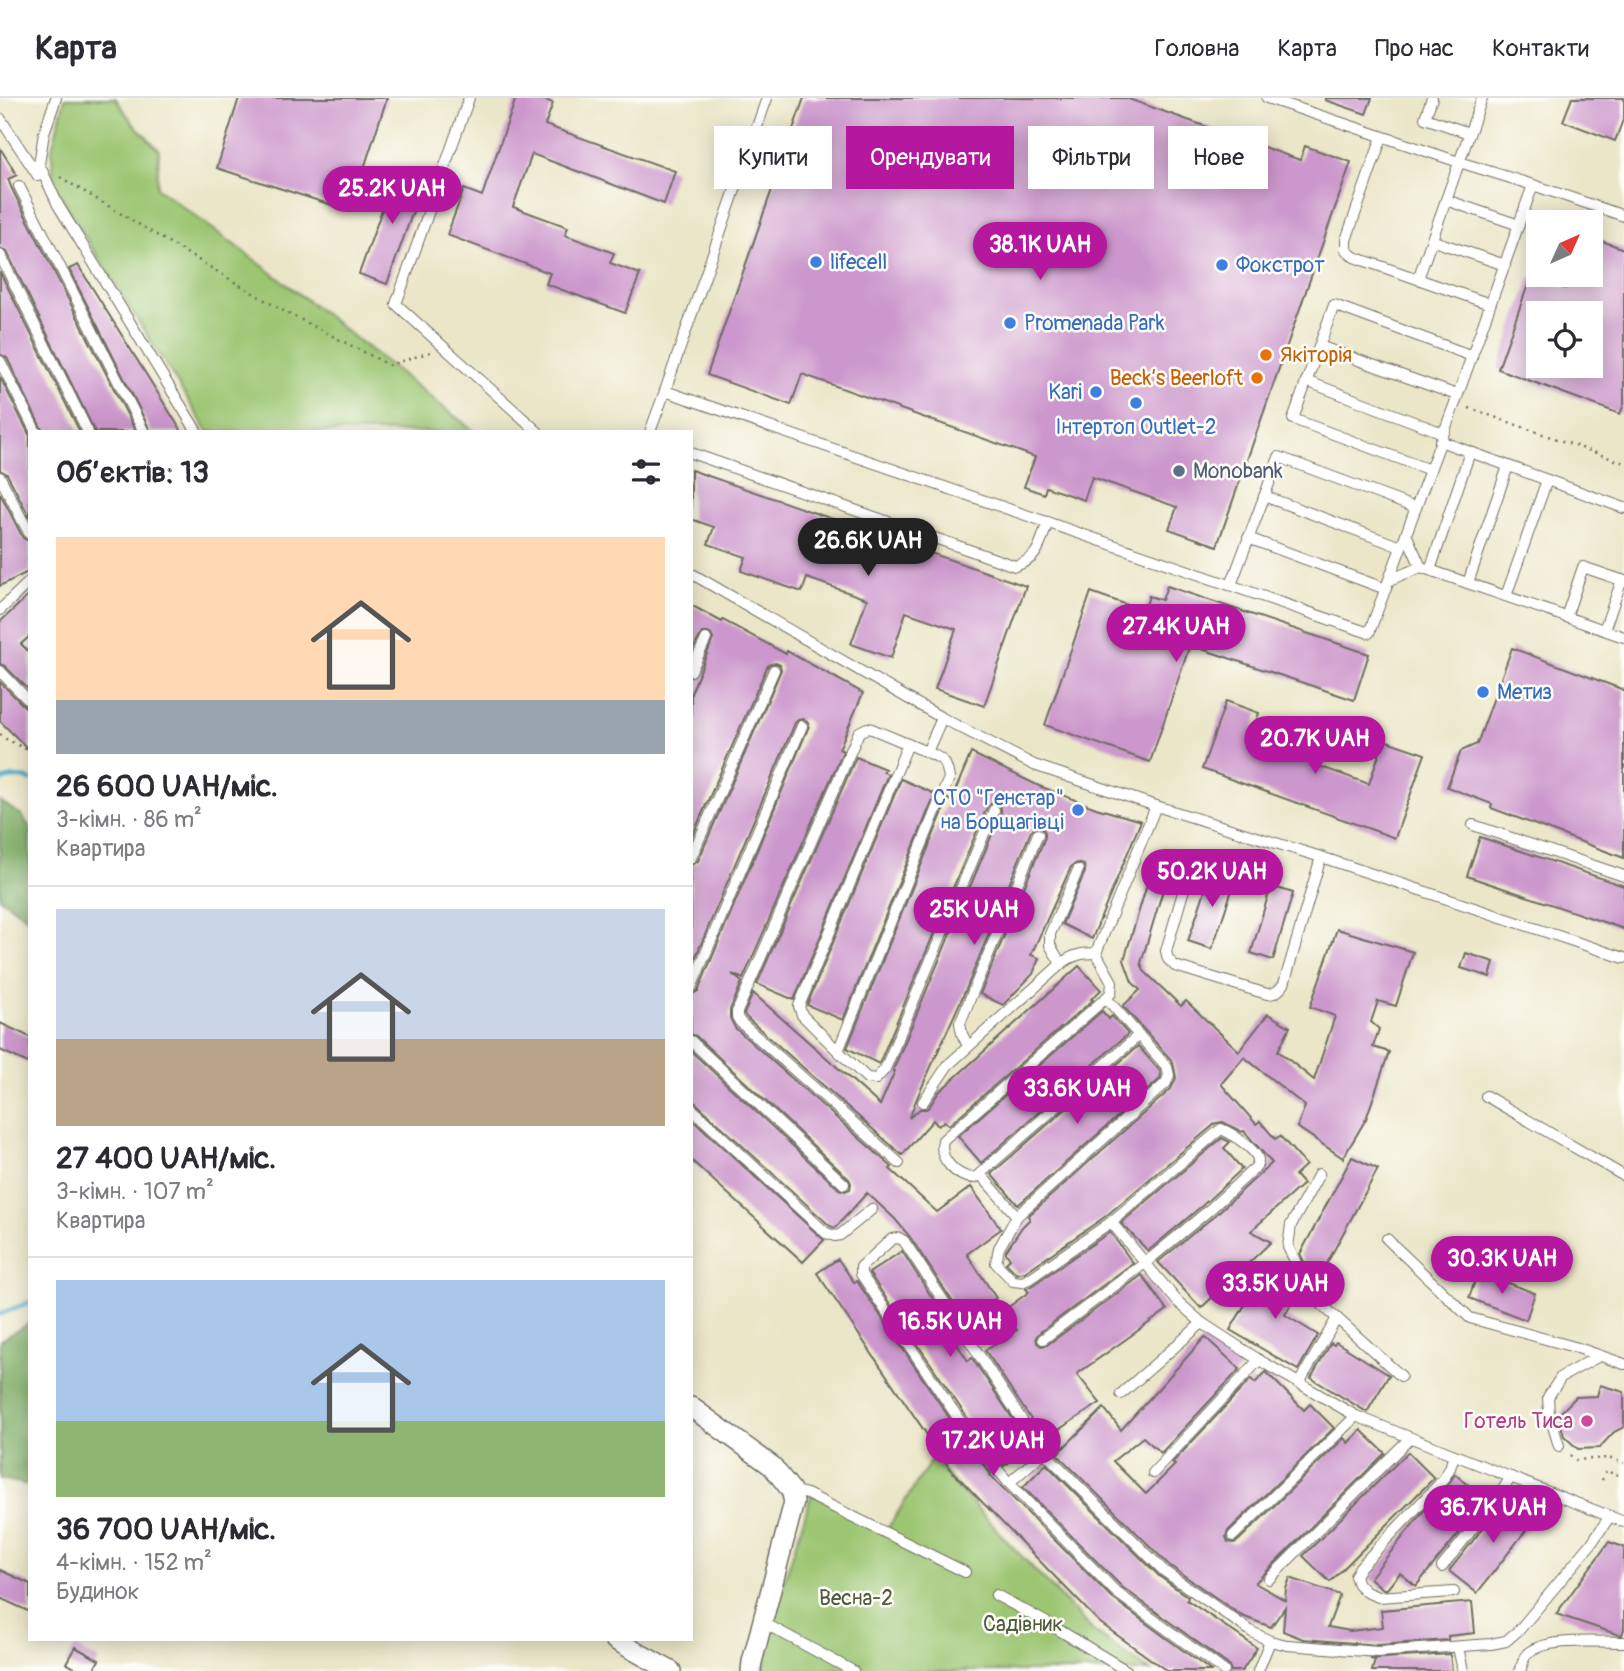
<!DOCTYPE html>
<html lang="uk">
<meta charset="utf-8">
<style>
:root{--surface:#fff;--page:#f7f7f7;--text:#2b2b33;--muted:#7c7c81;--line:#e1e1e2;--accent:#b5179e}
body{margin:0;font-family:Pangolin,sans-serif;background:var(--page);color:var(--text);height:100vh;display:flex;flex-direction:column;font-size:26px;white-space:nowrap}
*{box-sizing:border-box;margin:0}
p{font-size:23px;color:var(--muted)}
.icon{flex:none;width:38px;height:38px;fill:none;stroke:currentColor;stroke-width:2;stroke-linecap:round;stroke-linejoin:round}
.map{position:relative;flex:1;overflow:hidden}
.sheet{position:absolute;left:28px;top:332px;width:665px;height:1211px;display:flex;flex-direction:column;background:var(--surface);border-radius:0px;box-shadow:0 4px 18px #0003}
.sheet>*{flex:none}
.banner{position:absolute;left:714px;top:28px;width:665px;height:63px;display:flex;gap:14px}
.needle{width:46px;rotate:45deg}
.fabs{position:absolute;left:1526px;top:112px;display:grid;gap:14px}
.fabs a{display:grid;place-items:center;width:77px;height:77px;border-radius:0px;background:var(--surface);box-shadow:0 4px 18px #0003;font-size:35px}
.price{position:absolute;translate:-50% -60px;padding:0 16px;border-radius:24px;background:var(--accent);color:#fff;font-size:23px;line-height:46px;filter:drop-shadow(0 2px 4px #0008)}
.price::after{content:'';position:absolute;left:50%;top:42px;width:21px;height:16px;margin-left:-10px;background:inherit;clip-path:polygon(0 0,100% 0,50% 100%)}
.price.on{background:#222;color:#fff}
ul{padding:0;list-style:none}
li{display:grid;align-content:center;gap:14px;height:371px;padding:0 28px}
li+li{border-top:2px solid var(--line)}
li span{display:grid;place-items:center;height:217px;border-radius:0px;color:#555}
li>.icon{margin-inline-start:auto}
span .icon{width:126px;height:126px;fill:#fffc;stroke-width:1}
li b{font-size:30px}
h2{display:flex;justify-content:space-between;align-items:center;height:84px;padding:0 28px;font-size:30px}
.chip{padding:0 24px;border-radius:0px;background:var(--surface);box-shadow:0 4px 18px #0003;font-size:24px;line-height:63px}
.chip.on{background:var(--accent);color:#fff}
header{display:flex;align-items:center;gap:42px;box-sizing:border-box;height:98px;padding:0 35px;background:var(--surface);border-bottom:2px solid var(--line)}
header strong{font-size:33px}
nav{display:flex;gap:38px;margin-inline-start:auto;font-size:24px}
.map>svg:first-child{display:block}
.green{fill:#9cc672;stroke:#64784e;stroke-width:2}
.forest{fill:#7dab64;stroke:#546b48;stroke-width:2}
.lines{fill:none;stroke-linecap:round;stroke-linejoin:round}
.stream{stroke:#4ba8c9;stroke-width:5}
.building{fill:#cc97cc;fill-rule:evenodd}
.service-casing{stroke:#6e6c62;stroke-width:12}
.minor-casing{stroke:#6e6c62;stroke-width:22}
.path{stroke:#6e6c62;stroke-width:2.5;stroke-dasharray:2 5;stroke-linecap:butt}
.service{stroke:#fff;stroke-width:10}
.minor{stroke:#fff;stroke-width:19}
.shop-dot{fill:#3f7fe0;stroke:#fdfcf7;stroke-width:2.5}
.food-dot{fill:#e8710a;stroke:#fdfcf7;stroke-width:2.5}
.service-dot{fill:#5c6f8a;stroke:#fdfcf7;stroke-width:2.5}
.hotel-dot{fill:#d1479c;stroke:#fdfcf7;stroke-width:2.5}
.labels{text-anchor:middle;stroke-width:5;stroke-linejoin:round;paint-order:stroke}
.shop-label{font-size:21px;fill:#366cbe;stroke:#fdfcf7;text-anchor:start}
.food-label{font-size:21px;fill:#c56008;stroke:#fdfcf7;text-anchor:start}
.service-label{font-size:21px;fill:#4e5e75;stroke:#fdfcf7;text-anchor:start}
.hotel-label{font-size:21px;fill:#b23c85;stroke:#fdfcf7;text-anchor:end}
.park-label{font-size:21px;fill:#4d5a40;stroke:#fdfcf7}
</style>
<header>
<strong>Карта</strong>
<nav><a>Головна</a><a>Карта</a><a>Про нас</a><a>Контакти</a></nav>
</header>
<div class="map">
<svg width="1624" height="1573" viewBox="0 0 1624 1573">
<rect width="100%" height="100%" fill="#fdfcf7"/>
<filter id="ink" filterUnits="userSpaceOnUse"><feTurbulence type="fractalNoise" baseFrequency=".0143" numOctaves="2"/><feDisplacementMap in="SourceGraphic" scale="14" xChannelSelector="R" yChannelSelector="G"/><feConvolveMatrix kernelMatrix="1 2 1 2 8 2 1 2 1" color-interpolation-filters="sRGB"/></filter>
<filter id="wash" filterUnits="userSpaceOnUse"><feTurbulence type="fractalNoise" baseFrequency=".00686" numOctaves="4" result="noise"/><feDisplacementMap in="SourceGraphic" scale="28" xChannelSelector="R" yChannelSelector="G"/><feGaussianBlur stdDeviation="1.57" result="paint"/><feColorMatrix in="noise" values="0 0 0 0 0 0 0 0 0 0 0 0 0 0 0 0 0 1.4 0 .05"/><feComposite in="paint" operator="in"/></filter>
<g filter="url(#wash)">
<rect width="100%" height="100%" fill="#ebe6c8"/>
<g class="green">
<polygon points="65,0 115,0 133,25 159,52 157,90 267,171 475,334 208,334 71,116 53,82 52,51"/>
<polygon points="932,1361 1008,1444 1094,1534 1150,1573 763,1573 770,1528 812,1395 886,1433"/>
</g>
<g class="forest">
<polygon points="0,703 21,717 30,729 30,822 0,800"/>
<polygon points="30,1225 30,1387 0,1381 0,1242"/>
</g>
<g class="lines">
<g class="stream">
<path d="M 0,683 C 10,679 20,678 30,682"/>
<polyline points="0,1216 30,1204"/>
</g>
</g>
<g id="blocks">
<g class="building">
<polygon points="239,0 387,0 350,113 217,70"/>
<polygon points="516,0 539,0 553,5 545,27 675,73 664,106 532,56 513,109 568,129 565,137 614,155 610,165 640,176 625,215 546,186 550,175 447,137 464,91 482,98"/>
<polygon points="804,0 1126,0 1300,62 1305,48 1351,64 1217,448 1169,431 1177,409 1092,379 1084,402 1046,389 1044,396 1024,389 1035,359 802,276 791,307 707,277"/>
<polygon points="1325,0 1372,0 1366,16 1325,2"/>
<polygon points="1572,0 1624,0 1624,19 1615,43 1563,23"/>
<polygon points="0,50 17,77 8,81 12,91 136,334 95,334 7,154 0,150"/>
<polygon points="397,70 425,80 387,186 359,176"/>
<path d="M 1591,139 L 1624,151 L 1624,306 L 1620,316 L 1498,271 L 1531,178 L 1565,190 L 1570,177 L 1591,177 ZM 1538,215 L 1591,215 L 1591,268 L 1538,268 Z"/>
<polygon points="78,167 182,334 151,334 69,171"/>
<polygon points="0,174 80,334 43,334 7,260 0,256"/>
<polygon points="0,279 30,338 30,420 7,376 0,372"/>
<polygon points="691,372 1026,488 984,608 935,591 956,531 906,514 891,560 851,546 867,501 807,480 802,494 741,473 746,459 708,446 714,429 691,421"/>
<polygon points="0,395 23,440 30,444 30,473 0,488"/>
<polygon points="1167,488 1369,556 1354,602 1190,547 1150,664 1045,627 1091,494 1144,513 1149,498 1162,502"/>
<polygon points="30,496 30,538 21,546 30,555 30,593 5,568 0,566 0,524"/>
<polygon points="691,507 722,524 723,522 786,556 787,553 863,595 839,651 843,653 743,881 732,876 742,884 730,912 730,920 735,930 892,1069 890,1071 937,1114 971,1089 1001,1131 967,1156 996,1200 964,1221 910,1139 895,1121 867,1095 835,1130 830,1128 696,1005 691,1003 691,953 839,1091 845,1093 850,1091 851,1085 849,1081 696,938 691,936 691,897 698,893 809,628 808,624 804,621 798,622 795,625 691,870 691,767 698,763 781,572 780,567 776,565 770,566 767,569 691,741 691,595 713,541 710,535 702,535 693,551 691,550"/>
<polygon points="1512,550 1624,592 1624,760 1491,710 1492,706 1447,689 1461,653 1477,646"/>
<polygon points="0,584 25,609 30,611 30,653 0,623"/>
<polygon points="1226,603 1259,615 1249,643 1369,686 1384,642 1425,656 1395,740 1202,671"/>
<polygon points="971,655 1039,688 1096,710 1141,723 1092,841 1062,826 1085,774 1084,767 1077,765 1071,769 1031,857 1039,860 1033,876 1003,907 980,896 1045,739 1045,734 1041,729 1036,729 1031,733 967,889 917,1000 909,1020 920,1011 926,1011 929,1009 939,994 1079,868 1101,892 1091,901 1093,902 949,1027 944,1023 938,1028 933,1022 902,1057 746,919 744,916 753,895 880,1007 895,973 893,972 1001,715 1001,710 997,705 992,705 987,709 879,966 847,950 948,701 951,703"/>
<polygon points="856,659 885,671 883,674 888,676 794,902 757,886"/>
<polygon points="901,681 935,696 843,922 807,907"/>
<polygon points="1480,739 1624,788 1624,831 1467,778"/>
<polygon points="1156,757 1172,762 1141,865 1144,873 1181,908 1186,903 1239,953 1268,916 1290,929 1278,953 1314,982 1335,918 1310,909 1337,831 1413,854 1396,908 1378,903 1371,924 1379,931 1373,949 1389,954 1366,1021 1343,1060 1297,1029 1305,1008 1244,959 1221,986 1256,1026 1260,1023 1275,1041 1280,1038 1306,1067 1295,1077 1303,1086 1251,1133 1271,1144 1201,1210 1158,1164 1213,1119 1272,1065 1244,1033 1242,1034 1223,1024 1216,1025 1106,1118 1025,1174 1017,1176 1006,1165 1010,1161 1006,1155 1006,1153 1022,1129 1030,1121 1028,1118 1171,991 1176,980 1173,964 1123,908 1140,892 1132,884 1124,862"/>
<polygon points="1212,772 1236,780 1212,851 1188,843"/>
<polygon points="1271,788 1293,795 1273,862 1251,855"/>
<polygon points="1466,855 1494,864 1490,879 1461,870"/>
<polygon points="1102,913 1109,921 1112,918 1128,936 981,1065 958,1038"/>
<polygon points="0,925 30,939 30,966 0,952"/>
<polygon points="1138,948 1160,973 1161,977 1160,981 1018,1107 991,1076"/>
<polygon points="691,1020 824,1142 803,1164 691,1062"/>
<polygon points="1222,1040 1230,1044 1224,1050 1242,1071 1203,1107 1148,1153 1121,1125"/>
<polygon points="1352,1059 1378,1071 1326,1167 1333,1172 1324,1188 1314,1184 1300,1156"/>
<polygon points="1110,1134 1133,1165 1039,1235 1036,1239 1037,1245 1041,1248 1047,1247 1142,1177 1167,1212 1077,1276 1100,1305 1044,1341 985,1252 1017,1232 1003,1213 1029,1194 1026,1191 1033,1187"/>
<polygon points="902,1153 951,1229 947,1231 968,1263 972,1260 1032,1349 1004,1368 983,1343 869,1175"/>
<polygon points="838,1161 854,1184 857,1183 971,1352 991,1376 990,1377 1112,1500 1211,1573 1167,1573 1099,1524 951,1372 817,1175"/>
<polygon points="1267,1170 1300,1190 1285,1217 1318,1237 1298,1272 1230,1232"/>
<polygon points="1478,1174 1535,1195 1526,1222 1469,1200"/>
<polygon points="1205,1239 1240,1271 1161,1355 1143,1339 1113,1363 1146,1396 1175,1367 1172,1365 1251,1281 1255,1285 1266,1274 1304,1312 1310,1306 1334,1330 1228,1433 1226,1439 1228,1444 1234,1445 1238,1443 1344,1340 1348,1345 1361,1332 1385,1355 1255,1485 1285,1502 1286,1491 1290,1480 1340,1497 1328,1529 1350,1533 1383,1529 1381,1512 1472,1504 1475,1535 1448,1538 1448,1542 1378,1547 1303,1541 1283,1533 1285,1509 1271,1529 1242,1518 1169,1467 1057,1356 1104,1310 1121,1332"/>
<polygon points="1336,1244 1389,1277 1367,1314 1311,1280 1331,1245 1334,1247"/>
<polygon points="1600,1287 1624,1294 1624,1329 1614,1334 1599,1350 1578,1351 1564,1338 1562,1331 1561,1314 1576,1299 1597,1298"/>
<polygon points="1408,1354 1434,1380 1330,1484 1303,1458"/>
<polygon points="1046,1366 1159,1478 1188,1499 1187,1502 1257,1550 1242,1573 1231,1573 1228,1567 1122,1489 1023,1389"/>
<polygon points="1455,1376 1486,1402 1416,1488 1400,1475 1387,1491 1383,1491 1370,1480 1425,1411 1448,1387"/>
<polygon points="1511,1399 1537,1418 1477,1495 1449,1473 1498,1411 1500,1413"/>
<polygon points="1609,1444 1624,1449 1624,1531 1622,1537 1616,1536 1556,1516"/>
<polygon points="0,1472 30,1486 30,1514 0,1500"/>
<polygon points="75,1549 99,1562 93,1573 80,1573 66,1565"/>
<polygon points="1450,1556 1452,1573 1372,1573 1375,1562 1370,1561"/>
</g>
</g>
</g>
<g filter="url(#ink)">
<use href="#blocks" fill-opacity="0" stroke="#6e6c62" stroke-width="2"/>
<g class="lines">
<g class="service-casing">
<g id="service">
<polyline points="56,0 44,35 39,66 58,107 197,334"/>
<polyline points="469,0 396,206 538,334"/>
<polyline points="767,0 665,293 1369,535 1455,305 1533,87 1459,64 1267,0"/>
<polyline points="1432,0 1425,20 1469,35"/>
<polyline points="0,20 38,78"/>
<polyline points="1382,39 1346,142 1346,152 1354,159 1490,206"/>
<polyline points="1533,87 1624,118"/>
<polyline points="19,88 144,334"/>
<polyline points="1446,102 1519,127"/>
<polyline points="1431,142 1505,167"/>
<polyline points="0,157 88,334"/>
<polyline points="1418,181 1482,0"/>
<polyline points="1319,248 1457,297"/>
<polyline points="0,263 36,334"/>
<polyline points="1306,283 1443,335"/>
<polyline points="650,334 665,293"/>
<polyline points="1440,343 1624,410"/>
<path d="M 691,355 L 1015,468 C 1040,460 1039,447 1048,424"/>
<polyline points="1430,372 1293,321 1334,207 1472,258"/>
<polyline points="0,379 30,437"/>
<polyline points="1264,398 1401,449"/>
<polyline points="1406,436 1421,469"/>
<polyline points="1248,440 1386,491"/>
<polyline points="1430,472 1470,354"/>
<polyline points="691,477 694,477 942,620 1034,667 1156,708 1321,759 1624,860"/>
<polyline points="1389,482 1421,469 1624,539"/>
<polyline points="1468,485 1508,368"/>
<polyline points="1231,487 1279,359 1416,410"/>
<polyline points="1506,498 1547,382"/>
<polyline points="0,512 30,483"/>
<polyline points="1566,519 1583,469 1624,483"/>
<polyline points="1604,532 1622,482"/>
<polyline points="0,573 30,604"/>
<polyline points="691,573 706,541"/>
<polyline points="908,646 799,908 802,917 838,953 867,980 876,981 885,971 994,712"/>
<polyline points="1473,727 1624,778"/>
<polyline points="691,760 774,572"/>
<path d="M 1188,777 L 1166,853 L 1168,861 L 1175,868 L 1267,896 C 1275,896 1279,893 1284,886 L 1321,759"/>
<polyline points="1061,866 1050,847 1050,836 1078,772"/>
<polyline points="691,890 802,628"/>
<path d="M 1106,900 L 943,1042 C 938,1061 957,1080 975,1080 L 1139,937"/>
<polyline points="691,943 844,1086"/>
<polyline points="968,948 962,936 960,925 1038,736"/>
<path d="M 838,953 L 949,680 C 946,662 943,661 927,654"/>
<polyline points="1486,998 1624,1078"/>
<path d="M 923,1004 L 948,967 L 1061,866 C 1072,857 1082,855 1096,855"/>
<polyline points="691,1010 826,1135 835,1138 840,1137 872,1111"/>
<polyline points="899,1065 740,924 737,919 737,914 859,634 867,630 872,631 927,654 942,620"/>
<polyline points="980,1076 1017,1118"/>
<polyline points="1319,1076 1291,1127 1288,1149 1309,1191 1319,1204 1401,1278"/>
<polyline points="1111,1124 1177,1203 1202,1225 1259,1262 1356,1318 1624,1424"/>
<polyline points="1387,1141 1470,1220 1578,1250 1624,1266"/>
<path d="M 1043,1241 L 1145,1165 L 1208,1113 L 1256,1069 C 1257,1066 1258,1065 1258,1062 C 1257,1052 1230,1034 1221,1031 L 1111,1124 L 1029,1181 L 1022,1184 L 1013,1183 L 996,1165 L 999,1150 L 1017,1118 L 1166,985 L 1169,977 L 1167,969 L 1106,900 L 1111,895 L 1112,884 L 1096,855 L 1156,708"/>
<polyline points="1299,1285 1337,1220"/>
<polyline points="1121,1296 1202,1225"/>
<polyline points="1559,1348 1549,1315 1548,1299 1561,1279 1599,1258"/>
<polyline points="1454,1357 1450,1370 1443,1382 1360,1469 1355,1478 1358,1486 1366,1494 1378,1499 1454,1494"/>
<polyline points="1153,1375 1259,1262"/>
<polyline points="1009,1385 1044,1354"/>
<polyline points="791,1392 807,1396 965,1474"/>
<polyline points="1233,1438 1356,1318"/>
<polyline points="1442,1469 1498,1399 1511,1379"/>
<polyline points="1269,1481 1410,1340"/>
<polyline points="996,1497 1049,1526 1127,1573"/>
<polyline points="762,1524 853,1573"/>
<polyline points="1458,1549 1463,1573"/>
<polyline points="1224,1573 1117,1495 1009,1385 977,1348 861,1176 861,1169 892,1141 899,1140 904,1143 1029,1333 1044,1354 1164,1473 1252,1534 1270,1543 1287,1547 1378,1554 1491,1546 1506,1543 1520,1531 1591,1446 1610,1418"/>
<polyline points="1258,1573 1270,1543"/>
<path d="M 1520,1573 C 1522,1569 1523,1561 1526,1557 C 1541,1539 1601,1544 1624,1544"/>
</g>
</g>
<g class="minor-casing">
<g id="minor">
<polyline points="691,1309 772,1368 791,1392 794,1404 752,1564 751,1573"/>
<polyline points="615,1542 671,1573"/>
</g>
</g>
<g class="path">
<polyline points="60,79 278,210 389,267 431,254"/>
<polyline points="1469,310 1624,365"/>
<polyline points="0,636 6,641 30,653"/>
<polyline points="1570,1357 1576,1362 1608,1360 1624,1365"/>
<polyline points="1602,1382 1606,1373 1618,1377"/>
</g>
<use href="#service" class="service"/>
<use href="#minor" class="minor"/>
</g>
</g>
<g class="shop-dot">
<circle cx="816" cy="164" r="7"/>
<circle cx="1222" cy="167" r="7"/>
<circle cx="1010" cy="225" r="7"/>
<circle cx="1096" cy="294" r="7"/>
<circle cx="1136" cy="305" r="7"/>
<circle cx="1483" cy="594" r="7"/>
<circle cx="1078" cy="712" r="7"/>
</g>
<g class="food-dot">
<circle cx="1266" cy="257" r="7"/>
<circle cx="1257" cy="280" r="7"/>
</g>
<circle class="service-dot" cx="1179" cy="373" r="7"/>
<circle class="hotel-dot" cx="1587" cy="1323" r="7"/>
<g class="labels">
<g class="shop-label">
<text x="830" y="171">lifecell</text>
<text x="1236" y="174">Фокстрот</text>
<text x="1024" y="232">Promenada Park</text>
<text x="1082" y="301" text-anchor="end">Kari</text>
<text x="1136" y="336" text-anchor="middle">Інтертоп Outlet-2</text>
<text x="1497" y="601">Метиз</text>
<text x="1064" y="707" text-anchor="end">СТО "Генстар"<tspan x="1064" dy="24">на Борщагівці</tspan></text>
</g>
<g class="food-label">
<text x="1280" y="264">Якіторія</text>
<text x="1243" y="287" text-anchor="end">Beck’s Beerloft</text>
</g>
<g class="service-label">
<text x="1193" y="380">Monobank</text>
</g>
<g class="hotel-label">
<text x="1573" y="1330">Готель Тиса</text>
</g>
<g class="park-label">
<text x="856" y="1507">Весна-2</text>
<text x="1023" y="1533">Садівник</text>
</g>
</g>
</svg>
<div class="fabs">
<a><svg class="needle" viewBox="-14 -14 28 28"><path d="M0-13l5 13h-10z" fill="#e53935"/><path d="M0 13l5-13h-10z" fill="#7c7c81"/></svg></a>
<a><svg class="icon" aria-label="locate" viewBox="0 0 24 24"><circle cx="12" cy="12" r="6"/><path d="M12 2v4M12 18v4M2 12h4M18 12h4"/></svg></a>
</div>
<b class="price" style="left:392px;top:128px">25.2K UAH</b>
<b class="price" style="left:1040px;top:184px">38.1K UAH</b>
<b class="price on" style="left:868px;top:480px">26.6K UAH</b>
<b class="price" style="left:1176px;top:566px">27.4K UAH</b>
<b class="price" style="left:1315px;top:678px">20.7K UAH</b>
<b class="price" style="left:1212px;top:811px">50.2K UAH</b>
<b class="price" style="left:974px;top:849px">25K UAH</b>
<b class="price" style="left:1077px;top:1028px">33.6K UAH</b>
<b class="price" style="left:1502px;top:1198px">30.3K UAH</b>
<b class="price" style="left:1275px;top:1223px">33.5K UAH</b>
<b class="price" style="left:950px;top:1261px">16.5K UAH</b>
<b class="price" style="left:993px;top:1380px">17.2K UAH</b>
<b class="price" style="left:1493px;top:1447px">36.7K UAH</b>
<div class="banner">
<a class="chip">Купити</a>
<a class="chip on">Орендувати</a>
<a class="chip">Фільтри</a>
<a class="chip">Нове</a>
</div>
<section class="sheet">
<h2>Об’єктів: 13<svg class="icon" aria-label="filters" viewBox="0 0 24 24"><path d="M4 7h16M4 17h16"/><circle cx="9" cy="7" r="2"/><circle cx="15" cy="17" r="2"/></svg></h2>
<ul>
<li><span style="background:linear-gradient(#ffd9b3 75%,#9aa5b1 0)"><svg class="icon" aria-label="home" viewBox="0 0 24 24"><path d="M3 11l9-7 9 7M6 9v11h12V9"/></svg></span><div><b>26 600 UAH/міс.</b><p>3-кімн. · 86 m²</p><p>Квартира</p></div></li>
<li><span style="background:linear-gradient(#c9d6e8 60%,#b9a48a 0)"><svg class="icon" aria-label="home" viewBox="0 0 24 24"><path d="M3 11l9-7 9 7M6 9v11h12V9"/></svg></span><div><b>27 400 UAH/міс.</b><p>3-кімн. · 107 m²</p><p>Квартира</p></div></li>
<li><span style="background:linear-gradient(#a9c7e8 65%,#8fb573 0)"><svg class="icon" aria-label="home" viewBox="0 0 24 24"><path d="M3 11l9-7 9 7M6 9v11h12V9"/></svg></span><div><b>36 700 UAH/міс.</b><p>4-кімн. · 152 m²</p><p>Будинок</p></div></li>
</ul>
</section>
</div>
